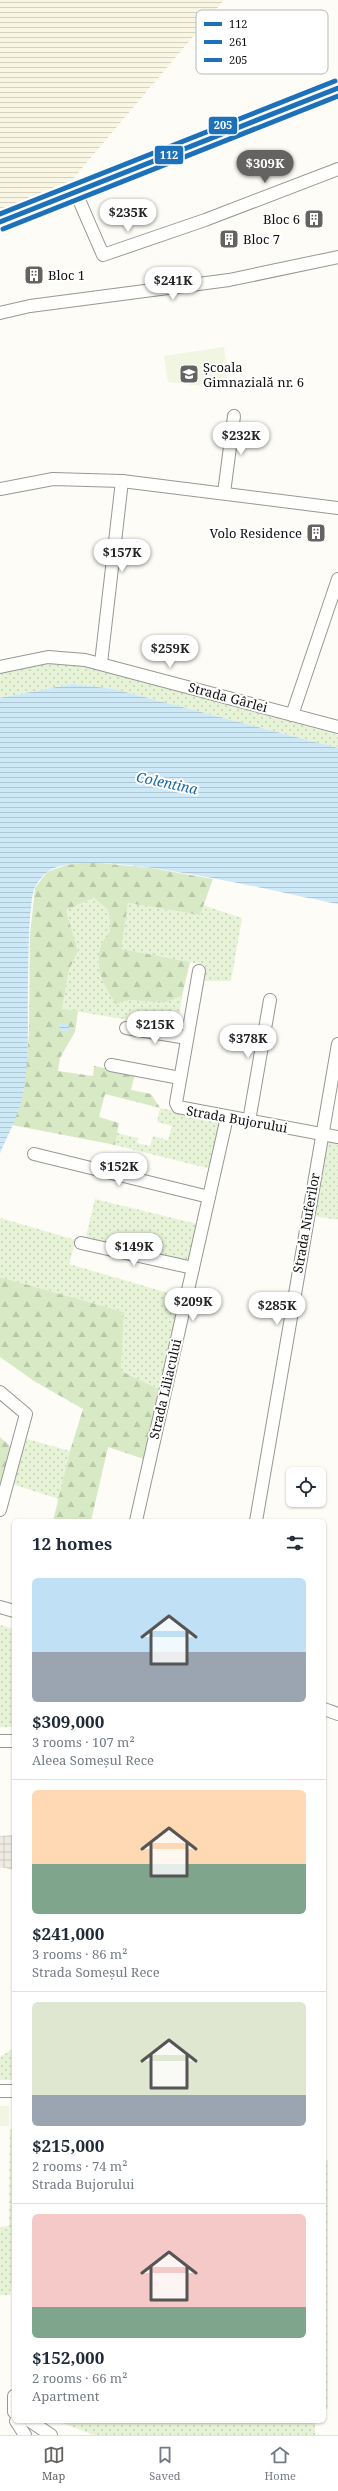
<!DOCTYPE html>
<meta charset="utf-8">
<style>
:root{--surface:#fff;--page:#f6f6f7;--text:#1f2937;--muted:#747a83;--line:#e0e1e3;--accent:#646362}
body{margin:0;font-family:"Noto Serif",serif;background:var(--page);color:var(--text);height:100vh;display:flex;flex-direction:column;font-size:15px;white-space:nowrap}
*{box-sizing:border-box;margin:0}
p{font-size:13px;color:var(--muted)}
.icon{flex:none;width:22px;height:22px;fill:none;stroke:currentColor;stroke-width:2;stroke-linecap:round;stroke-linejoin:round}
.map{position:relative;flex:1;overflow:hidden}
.panel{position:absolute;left:12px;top:1519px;width:314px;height:904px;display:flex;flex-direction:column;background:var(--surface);border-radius:6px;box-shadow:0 1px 3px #0004}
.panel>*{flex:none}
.tools{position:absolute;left:286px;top:1467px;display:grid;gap:8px}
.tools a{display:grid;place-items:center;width:40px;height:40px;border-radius:6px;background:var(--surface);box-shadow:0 1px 3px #0004;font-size:20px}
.price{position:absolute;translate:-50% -34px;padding:0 9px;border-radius:14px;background:#fff;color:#222;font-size:13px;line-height:26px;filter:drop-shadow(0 1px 2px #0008)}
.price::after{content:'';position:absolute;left:50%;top:24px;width:12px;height:9px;margin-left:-6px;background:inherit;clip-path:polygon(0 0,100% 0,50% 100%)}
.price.on{background:var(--accent);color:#fff}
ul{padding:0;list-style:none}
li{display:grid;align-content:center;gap:8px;height:212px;padding:0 20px}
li+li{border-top:1px solid var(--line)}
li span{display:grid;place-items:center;height:124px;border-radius:6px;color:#555}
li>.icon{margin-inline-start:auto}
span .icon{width:72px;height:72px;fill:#fffc;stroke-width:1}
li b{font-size:17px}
h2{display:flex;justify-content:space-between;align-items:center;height:48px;padding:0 20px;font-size:17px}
.menu{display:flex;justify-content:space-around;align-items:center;height:56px;border-top:1px solid var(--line);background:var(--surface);font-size:11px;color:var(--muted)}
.menu a{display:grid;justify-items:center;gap:2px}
.menu .on{color:var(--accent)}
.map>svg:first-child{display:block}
.farmland{fill:url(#farmland-rules)}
.grass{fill:url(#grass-dots)}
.forest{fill:url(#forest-firs)}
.pitch{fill:#f0f6e1}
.plaza{fill:url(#plaza-grid)}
.water{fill:url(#water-rules)}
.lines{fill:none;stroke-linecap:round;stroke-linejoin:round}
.minor-casing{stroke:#979795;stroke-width:14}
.major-casing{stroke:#858482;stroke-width:16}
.minor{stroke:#fffffe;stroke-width:12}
.major{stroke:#ede9dc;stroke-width:15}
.bus-1-casing{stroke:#fff;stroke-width:8}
.bus-2-casing{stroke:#fff;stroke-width:8}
.bus-3-casing{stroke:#fff;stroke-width:8}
.bus-1{stroke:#1d71b8;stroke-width:5}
.bus-2{stroke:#1d71b8;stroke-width:5}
.bus-3{stroke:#1d71b8;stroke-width:5}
.labels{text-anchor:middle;stroke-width:4;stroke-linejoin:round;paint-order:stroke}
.poi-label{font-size:13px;fill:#111;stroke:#fff;text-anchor:start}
.street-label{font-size:13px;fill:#111;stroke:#fff}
.water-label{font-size:14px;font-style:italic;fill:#1768a6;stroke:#fff}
.key{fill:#fff;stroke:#b8b8b8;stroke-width:1}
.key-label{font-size:11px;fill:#111}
.line-badge{stroke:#fff;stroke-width:1.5}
.badge-label{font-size:11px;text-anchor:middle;font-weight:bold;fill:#fff}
</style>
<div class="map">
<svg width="338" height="2435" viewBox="0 0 338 2435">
<defs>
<pattern id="farmland-rules" width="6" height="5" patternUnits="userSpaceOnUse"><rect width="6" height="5" fill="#f9f7e4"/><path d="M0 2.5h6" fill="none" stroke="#d4d3c3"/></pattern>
<pattern id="grass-dots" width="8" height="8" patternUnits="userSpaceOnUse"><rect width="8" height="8" fill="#e7f3d7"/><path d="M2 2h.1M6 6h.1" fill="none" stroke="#c5cfb8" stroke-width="1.8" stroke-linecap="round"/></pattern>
<pattern id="forest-firs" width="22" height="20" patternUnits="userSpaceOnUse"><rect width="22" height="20" fill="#d8eac5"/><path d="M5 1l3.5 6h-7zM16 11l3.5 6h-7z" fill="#b8c8a8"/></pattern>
<pattern id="plaza-grid" width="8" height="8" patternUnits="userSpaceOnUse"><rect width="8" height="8" fill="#edebe2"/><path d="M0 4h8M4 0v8" fill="none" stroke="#cac8c1"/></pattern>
<pattern id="water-rules" width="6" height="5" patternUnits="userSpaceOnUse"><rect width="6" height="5" fill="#cde8f7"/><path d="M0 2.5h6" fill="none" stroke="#afc6d3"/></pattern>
</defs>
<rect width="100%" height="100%" fill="#fdfcf7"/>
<polygon class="farmland" points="0,0 224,0 72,180 0,209"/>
<g class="grass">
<polygon points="56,664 98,668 338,735 338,748 114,689 72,684 0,698 0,674 29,665"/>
<path d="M 94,898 L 108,910 C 109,915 111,923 110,929 C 109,934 103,939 101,945 C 94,968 103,985 116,1004 L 130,1000 L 164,1003 L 182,996 L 178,1028 L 62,1009 L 69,970 L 78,951 L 66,910 Z"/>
<polygon points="128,903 200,915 203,905 242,918 231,981 203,981 205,965 120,949"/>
<polygon points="160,1108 222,1121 211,1169 115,1145 117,1133 138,1138 137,1143 150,1146 153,1136 168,1140 172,1126 157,1122"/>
<polygon points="326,1142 338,1144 338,1220 314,1216"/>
<polygon points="95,1199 197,1224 188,1262 85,1241"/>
<polygon points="0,1218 76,1240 69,1264 182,1297 161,1390 121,1371 124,1312 0,1277"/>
<polygon points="27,1439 70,1451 59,1499 12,1484"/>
<polygon points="0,1625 14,1629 14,1727 0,1727"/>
<polygon points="14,2048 14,2080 0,2080 0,2057"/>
<polygon points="14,2129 14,2264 10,2295 0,2295 0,2227 9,2226 10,2130"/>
<rect x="324" y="2160" width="4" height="249"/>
<polygon points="57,2421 315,2421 315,2435 94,2435"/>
</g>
<g class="forest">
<path d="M 89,862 L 151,868 L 213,879 L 200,915 L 128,903 L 121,949 L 190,962 L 182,996 L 164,1003 L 130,1000 L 116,1004 C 103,985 94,968 101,945 C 103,939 109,934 110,929 C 111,923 109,915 108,910 L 94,898 L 66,910 L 78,951 L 69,970 L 62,1009 L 78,1011 L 75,1032 L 60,1058 L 58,1071 L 93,1076 L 94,1066 L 135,1074 L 131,1090 L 151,1094 L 160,1108 L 105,1094 L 99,1117 L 119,1123 L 115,1145 L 12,1125 L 24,1089 L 29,1033 L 30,935 L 35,888 L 47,872 L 66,865 Z"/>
<polygon points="0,1277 124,1312 121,1371 161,1390 144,1459 108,1447 91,1521 53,1521 70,1451 83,1409 34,1381 0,1357"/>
<polygon points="0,1437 11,1447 0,1485"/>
</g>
<g class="pitch">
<polygon points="224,347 229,389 168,382 164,356"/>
<rect x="0" y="2106" width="9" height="20"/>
</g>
<polygon class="plaza" points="14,1835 14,1870 0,1867 0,1836"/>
<g class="water">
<path d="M 72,684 L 114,689 L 338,748 L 338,904 C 286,895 85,842 47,872 C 43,875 36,884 34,889 C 28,912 29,957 28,982 C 27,1018 30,1052 24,1088 C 21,1110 9,1133 0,1153 L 0,698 Z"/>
<polygon points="60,1023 68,1024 70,1031 59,1031"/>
</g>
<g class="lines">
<g class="minor-casing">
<g id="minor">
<polyline points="76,193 103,255 205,220 338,169"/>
<polyline points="0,313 30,306 229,280 338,257"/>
<polyline points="0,489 53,479 122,481 338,508"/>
<polyline points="224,493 234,416"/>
<polyline points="101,663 122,481"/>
<polyline points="0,667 48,657 85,660 338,727"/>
<polyline points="292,715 338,579"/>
<polyline points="199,971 176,1103 178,1107 338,1137"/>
<polyline points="126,1028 187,1038"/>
<polyline points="111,1065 180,1078"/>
<polyline points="249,1121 270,1000"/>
<polyline points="34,1154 209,1197"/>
<polyline points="81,1243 193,1268"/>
<polyline points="0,1392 26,1414 0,1510"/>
<polyline points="136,1521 227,1117"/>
<polyline points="256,1521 338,1044"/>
<polyline points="0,1607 14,1611"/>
<polyline points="324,1709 338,1714"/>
<polyline points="0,1741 14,1741"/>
<polyline points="0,2091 14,2091"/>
<polyline points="14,2396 14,2412"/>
<polyline points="16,2421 25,2435"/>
<polyline points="30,2421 51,2435"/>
</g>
</g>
<g class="major-casing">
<polyline id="major" points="0,222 338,88"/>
</g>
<use href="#minor" class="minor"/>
<use href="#major" class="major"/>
<g class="bus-1-casing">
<polyline id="bus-1" points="0,222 338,88"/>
</g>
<g class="bus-2-casing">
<polyline id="bus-2" points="3,229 338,96"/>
</g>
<g class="bus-3-casing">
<polyline id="bus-3" points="0,214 335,81"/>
</g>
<use href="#bus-1" class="bus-1"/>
<use href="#bus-2" class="bus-2"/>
<use href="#bus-3" class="bus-3"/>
</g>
<defs>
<g id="building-square" transform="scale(1)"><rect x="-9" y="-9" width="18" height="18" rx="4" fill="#646362" stroke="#fff"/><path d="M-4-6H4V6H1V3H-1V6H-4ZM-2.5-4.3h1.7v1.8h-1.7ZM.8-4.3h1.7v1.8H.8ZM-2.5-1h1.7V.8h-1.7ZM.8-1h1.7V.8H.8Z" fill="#fff"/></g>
<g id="school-square" transform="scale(1)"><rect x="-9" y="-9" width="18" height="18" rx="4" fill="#646362" stroke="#fff"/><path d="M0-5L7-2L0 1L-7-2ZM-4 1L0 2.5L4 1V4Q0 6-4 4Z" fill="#fff"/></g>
</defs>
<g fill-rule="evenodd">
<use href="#building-square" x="314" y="219"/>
<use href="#building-square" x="229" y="239"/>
<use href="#building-square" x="34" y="275"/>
<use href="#school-square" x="189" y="374"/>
<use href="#building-square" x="316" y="533"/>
</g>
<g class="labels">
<g class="poi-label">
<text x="300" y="224" text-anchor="end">Bloc 6</text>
<text x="243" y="244">Bloc 7</text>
<text x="48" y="280">Bloc 1</text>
<text x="203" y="372">Școala<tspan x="203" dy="15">Gimnazială nr. 6</tspan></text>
<text x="302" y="538" text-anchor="end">Volo Residence</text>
</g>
<g class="street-label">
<text transform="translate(228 697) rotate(15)" y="5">Strada Gârlei</text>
<text transform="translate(237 1119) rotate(10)" y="5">Strada Bujorului</text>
<text transform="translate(306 1223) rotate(-80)" y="5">Strada Nuferilor</text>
<text transform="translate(165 1389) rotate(-77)" y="5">Strada Liliacului</text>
</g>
<g class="water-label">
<text transform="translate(167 783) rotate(12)" y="5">Colentina</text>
</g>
</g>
<rect x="196" y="10" width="132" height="64" rx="6" class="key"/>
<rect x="204" y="22" width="18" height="4" fill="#1d71b8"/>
<rect x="204" y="40" width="18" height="4" fill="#1d71b8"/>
<rect x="204" y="58" width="18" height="4" fill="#1d71b8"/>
<g class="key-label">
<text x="229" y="28">112</text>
<text x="229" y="46">261</text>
<text x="229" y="64">205</text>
</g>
<g class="line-badge">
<rect x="208" y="116" width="30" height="19" rx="4" fill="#1d71b8"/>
<rect x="154" y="145" width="30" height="20" rx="4" fill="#1d71b8"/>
</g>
<g class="badge-label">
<text x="223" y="129">205</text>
<text x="169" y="159">112</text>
</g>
</svg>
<div class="tools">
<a><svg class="icon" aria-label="locate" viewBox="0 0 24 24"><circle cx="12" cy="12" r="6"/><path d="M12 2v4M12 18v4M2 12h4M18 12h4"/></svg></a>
</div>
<b class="price on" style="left:265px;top:184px">$309K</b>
<b class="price" style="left:128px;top:233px">$235K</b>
<b class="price" style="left:173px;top:301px">$241K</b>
<b class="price" style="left:241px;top:456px">$232K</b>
<b class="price" style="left:122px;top:573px">$157K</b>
<b class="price" style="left:170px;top:669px">$259K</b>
<b class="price" style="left:155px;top:1045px">$215K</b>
<b class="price" style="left:248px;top:1059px">$378K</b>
<b class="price" style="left:119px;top:1187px">$152K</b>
<b class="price" style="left:134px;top:1267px">$149K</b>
<b class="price" style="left:193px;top:1322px">$209K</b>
<b class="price" style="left:277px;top:1326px">$285K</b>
<section class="panel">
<h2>12 homes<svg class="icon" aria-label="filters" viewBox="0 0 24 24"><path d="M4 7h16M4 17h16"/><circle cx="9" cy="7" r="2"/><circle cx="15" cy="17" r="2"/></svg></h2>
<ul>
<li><span style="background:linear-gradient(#bfe0f5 60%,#9aa5b1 0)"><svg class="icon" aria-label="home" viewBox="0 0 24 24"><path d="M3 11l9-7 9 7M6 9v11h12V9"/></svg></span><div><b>$309,000</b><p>3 rooms · 107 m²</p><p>Aleea Someșul Rece</p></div></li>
<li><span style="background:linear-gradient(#ffd9b3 60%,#7fa58c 0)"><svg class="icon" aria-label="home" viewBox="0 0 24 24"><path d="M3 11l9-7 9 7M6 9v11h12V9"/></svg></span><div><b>$241,000</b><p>3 rooms · 86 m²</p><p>Strada Someșul Rece</p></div></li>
<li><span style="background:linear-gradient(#dfe7d0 75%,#9aa5b1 0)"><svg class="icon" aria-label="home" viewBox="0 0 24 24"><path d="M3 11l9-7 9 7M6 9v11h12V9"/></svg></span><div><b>$215,000</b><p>2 rooms · 74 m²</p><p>Strada Bujorului</p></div></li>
<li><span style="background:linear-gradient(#f6c9c9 75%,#7fa58c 0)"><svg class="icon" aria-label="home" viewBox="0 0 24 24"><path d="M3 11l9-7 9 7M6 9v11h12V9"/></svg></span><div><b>$152,000</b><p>2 rooms · 66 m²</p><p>Apartment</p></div></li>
</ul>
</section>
</div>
<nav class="menu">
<a class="on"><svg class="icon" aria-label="map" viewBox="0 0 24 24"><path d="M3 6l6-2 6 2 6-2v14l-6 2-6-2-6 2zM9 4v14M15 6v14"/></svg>Map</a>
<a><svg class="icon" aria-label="saved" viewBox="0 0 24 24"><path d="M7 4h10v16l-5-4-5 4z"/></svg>Saved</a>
<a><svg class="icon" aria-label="home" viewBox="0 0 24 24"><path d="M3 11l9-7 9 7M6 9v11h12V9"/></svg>Home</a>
</nav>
